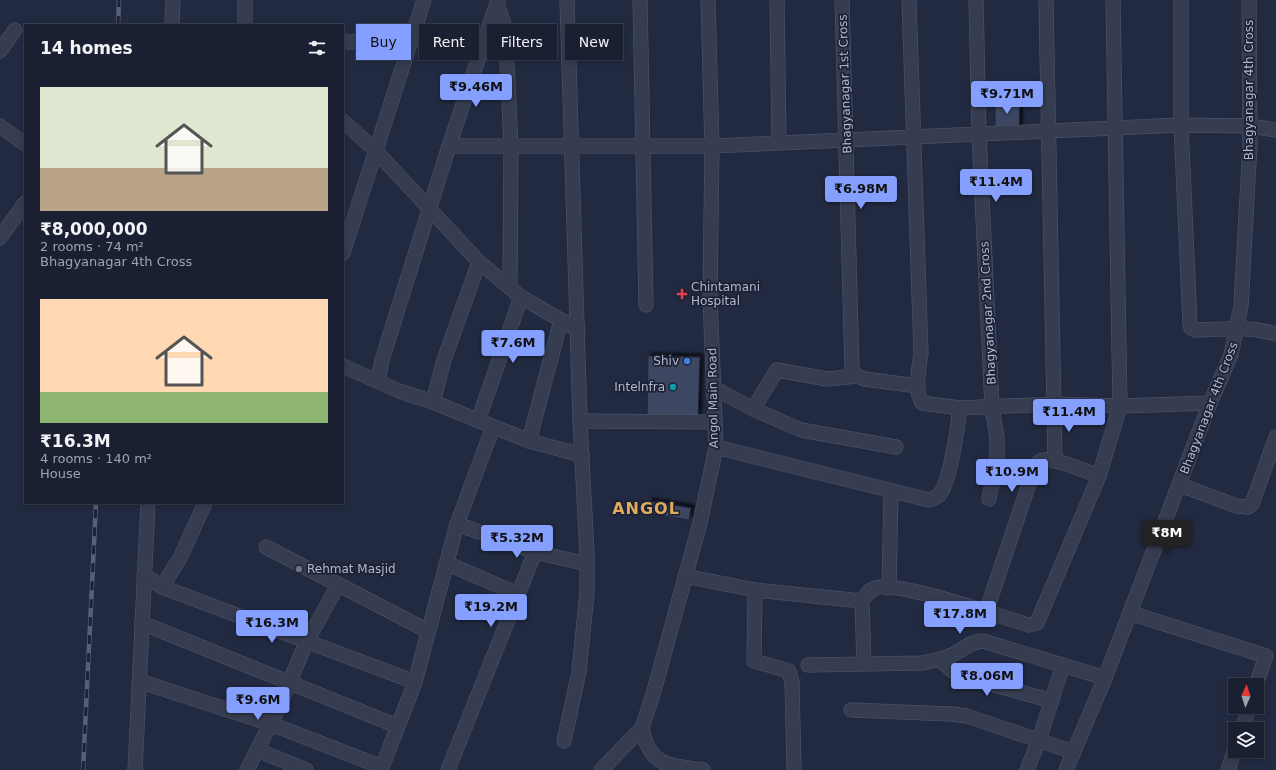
<!DOCTYPE html>
<meta charset="utf-8">
<style>
:root{--surface:#1a2031;--page:#272d3d;--text:#f1f3f6;--muted:#9fa3ab;--line:#383e4d;--accent:#859fff}
body{margin:0;font-family:"DejaVu Sans",sans-serif;background:var(--page);color:var(--text);height:100vh;display:flex;flex-direction:column;font-size:15px;white-space:nowrap}
*{box-sizing:border-box;margin:0}
p{font-size:13px;color:var(--muted)}
.icon{flex:none;width:22px;height:22px;fill:none;stroke:currentColor;stroke-width:2;stroke-linecap:round;stroke-linejoin:round}
.map{position:relative;flex:1;overflow:hidden}
.side{position:absolute;left:24px;top:24px;width:320px;height:480px;display:flex;flex-direction:column;background:var(--surface);border-radius:0px;box-shadow:0 2px 6px #0003,0 0 0 1px var(--line)}
.side>*{flex:none}
.hud{position:absolute;left:356px;top:24px;width:380px;height:36px;display:flex;gap:8px}
.needle{width:26px;rotate:3deg}
.fabs{position:absolute;left:1228px;top:678px;display:grid;gap:8px}
.fabs a{display:grid;place-items:center;width:36px;height:36px;border-radius:0px;background:var(--surface);box-shadow:0 2px 6px #0003,0 0 0 1px var(--line);font-size:20px}
.price{position:absolute;translate:-50% -34px;padding:0 9px;border-radius:4px;background:var(--accent);color:#111;font-size:13px;line-height:26px;filter:drop-shadow(0 1px 2px #0008)}
.price::after{content:'';position:absolute;left:50%;top:24px;width:12px;height:9px;margin-left:-6px;background:inherit;clip-path:polygon(0 0,100% 0,50% 100%)}
.price.on{background:#222;color:#fff}
ul{padding:0;list-style:none}
li{display:grid;align-content:center;gap:8px;height:212px;padding:0 16px}
li span{display:grid;place-items:center;height:124px;border-radius:0px;color:#555}
li>.icon{margin-inline-start:auto}
span .icon{width:72px;height:72px;fill:#fffc;stroke-width:1}
li b{font-size:17px}
h2{display:flex;justify-content:space-between;align-items:center;height:48px;padding:0 16px;font-size:17px}
.tag{padding:0 14px;border-radius:0px;background:var(--surface);box-shadow:0 2px 6px #0003,0 0 0 1px var(--line);font-size:14px;line-height:36px}
.tag.on{background:var(--accent);color:#111}
.map>svg:first-child{display:block}
.building{fill:#3e4662;stroke:#1e2438;filter:url(#shadow)}
.lines{fill:none;stroke-linecap:round;stroke-linejoin:round}
.minor-casing{stroke:#52586c;stroke-width:15}
.minor{stroke:#373d51;stroke-width:14}
.rail-casing{stroke:#586078;stroke-width:4.5}
.rail{stroke:#1c2236;stroke-width:3;stroke-dasharray:9;stroke-linecap:butt}
.health-dot{fill:#e0444e;stroke:#1c2236;stroke-width:1.5}
.shop-dot{fill:#3f7fe0;stroke:#1c2236;stroke-width:1.5}
.culture-dot{fill:#0f9aa8;stroke:#1c2236;stroke-width:1.5}
.worship-dot{fill:#6b7280;stroke:#1c2236;stroke-width:1.5}
.labels{text-anchor:middle;stroke-width:3.5;stroke-linejoin:round;paint-order:stroke}
.street-label{font-size:12px;fill:#b3b8cc;stroke:#1c2236}
.poi-label{font-size:12px;fill:#b3b8cc;stroke:#1c2236;text-anchor:start}
.district-label{font-size:16px;font-weight:bold;letter-spacing:1px;fill:#e0ab5a;stroke:#1c2236}
</style>
<div class="map">
<svg width="1276" height="770" viewBox="0 0 1276 770">
<defs>
<filter id="shadow"><feDropShadow dx="3.5" dy="-3.5" stdDeviation="1" flood-color="#0009"/></filter>
</defs>
<rect width="100%" height="100%" fill="#222a41"/>
<g class="building">
<polygon points="995,98 1020,98 1019,132 995,131"/>
<polygon points="648,356 700,357 698,418 647,417"/>
<polygon points="649,501 691,508 689,520 647,513"/>
</g>
<g class="lines">
<g class="minor-casing">
<g id="minor">
<polyline points="640,0 646,305"/>
<polyline points="777,0 779,143"/>
<polyline points="842,0 852,370 858,376 864,379 918,386"/>
<path d="M 909,0 L 921,353 C 919,368 914,389 922,403 L 960,408 L 1055,404 L 1120,406 L 1210,403"/>
<polyline points="976,0 979,134 992,407 997,439 997,456 989,499"/>
<polyline points="1046,0 1055,461"/>
<path d="M 1181,0 L 1181,125 L 1190,323 L 1191,328 L 1196,330 C 1223,329 1250,326 1276,334"/>
<polyline points="497,3 504,24 506,41 511,146 510,288"/>
<polyline points="172,25 173,0"/>
<polyline points="245,25 245,0"/>
<polyline points="343,42 410,41"/>
<polyline points="0,51 15,30"/>
<polyline points="343,121 375,150 479,262 521,297 578,330"/>
<polyline points="0,126 25,144"/>
<polyline points="449,146 712,146 1181,125 1250,126 1276,130"/>
<polyline points="0,238 25,203"/>
<polyline points="343,253 424,0"/>
<polyline points="343,366 399,391 433,402 529,441 582,455"/>
<polyline points="378,381 382,360 449,146 498,0"/>
<polyline points="714,388 753,409 801,430 896,447"/>
<polyline points="433,402 444,360 479,262"/>
<polyline points="753,409 777,370 827,379 858,376"/>
<polyline points="478,421 521,297"/>
<polyline points="580,421 715,422"/>
<polyline points="529,441 561,320"/>
<path d="M 716,447 L 929,500 C 933,499 937,497 940,494 C 950,481 958,426 960,408"/>
<polyline points="1180,485 1237,506 1248,507 1252,504 1276,437"/>
<polyline points="457,524 535,552 587,564"/>
<polyline points="266,547 428,631"/>
<polyline points="446,563 518,594"/>
<polyline points="144,575 162,587 415,682"/>
<polyline points="685,576 755,590 862,601"/>
<polyline points="162,587 180,558 205,503"/>
<polyline points="889,588 891,492"/>
<polyline points="755,590 754,661 789,671 792,682 794,770"/>
<path d="M 986,612 L 1034,469 C 1036,465 1039,461 1043,460 C 1054,457 1087,472 1099,476"/>
<polyline points="1130,613 1266,656 1256,685"/>
<polyline points="142,623 397,726"/>
<polyline points="940,660 953,671 969,678 1052,701"/>
<path d="M 864,663 L 862,601 C 866,595 868,591 875,588 C 897,580 1001,617 1029,625 L 1037,623 L 1099,476 L 1120,406 L 1113,0"/>
<path d="M 808,665 L 922,663 C 933,661 944,659 954,654 C 964,649 972,641 983,641 L 1105,678"/>
<polyline points="139,681 271,724 382,767"/>
<polyline points="851,710 952,714 967,716 1073,752"/>
<path d="M 642,728 C 650,767 668,765 703,770"/>
<polyline points="1242,729 1249,707"/>
<polyline points="564,741 579,672 587,592 587,554 580,421 567,0"/>
<polyline points="257,750 306,770"/>
<polyline points="135,770 148,503"/>
<polyline points="247,770 278,709 306,643 338,585"/>
<polyline points="381,770 415,682 457,524 493,427"/>
<polyline points="448,770 535,552"/>
<polyline points="601,770 642,728 654,691 700,523 716,447 710,297 712,146 708,0"/>
<polyline points="1027,770 1039,740 1063,665"/>
<polyline points="1066,770 1105,678 1210,403 1231,355 1241,306 1250,144 1249,0"/>
<polyline points="1228,770 1235,749"/>
</g>
</g>
<use href="#minor" class="minor"/>
<g class="rail-casing">
<g id="rail">
<polyline points="118,25 119,0"/>
<polyline points="83,770 96,503"/>
</g>
</g>
<use href="#rail" class="rail"/>
</g>
<path class="health-dot" d="M680 288h4v4h4v4h-4v4h-4v-4h-4v-4h4z"/>
<circle class="shop-dot" cx="687" cy="361" r="4"/>
<circle class="culture-dot" cx="673" cy="387" r="4"/>
<circle class="worship-dot" cx="299" cy="569" r="4"/>
<g class="labels">
<g class="street-label">
<text transform="translate(845 84) rotate(-92)" y="4">Bhagyanagar 1st Cross</text>
<text transform="translate(1249 90) rotate(-90)" y="4">Bhagyanagar 4th Cross</text>
<text transform="translate(988 313) rotate(-93)" y="4">Bhagyanagar 2nd Cross</text>
<text transform="translate(713 398) rotate(-91)" y="4">Angol Main Road</text>
<text transform="translate(1209 408) rotate(-69)" y="4">Bhagyanagar 4th Cross</text>
</g>
<g class="poi-label">
<text x="691" y="291">Chintamani<tspan x="691" dy="14">Hospital</tspan></text>
<text x="679" y="365" text-anchor="end">Shiv</text>
<text x="665" y="391" text-anchor="end">Intelnfra</text>
<text x="307" y="573">Rehmat Masjid</text>
</g>
<g class="district-label">
<text x="646" y="514">ANGOL</text>
</g>
</g>
</svg>
<div class="fabs">
<a><svg class="needle" viewBox="-14 -14 28 28"><path d="M0-13l5 13h-10z" fill="#e53935"/><path d="M0 13l5-13h-10z" fill="#9fa3ab"/></svg></a>
<a><svg class="icon" aria-label="layers" viewBox="0 0 24 24"><path d="M12 4l9 5-9 5-9-5zM3 14l9 5 9-5"/></svg></a>
</div>
<b class="price" style="left:476px;top:108px">₹9.46M</b>
<b class="price" style="left:1007px;top:115px">₹9.71M</b>
<b class="price" style="left:996px;top:203px">₹11.4M</b>
<b class="price" style="left:861px;top:210px">₹6.98M</b>
<b class="price" style="left:513px;top:364px">₹7.6M</b>
<b class="price" style="left:1069px;top:433px">₹11.4M</b>
<b class="price" style="left:1012px;top:493px">₹10.9M</b>
<b class="price on" style="left:1167px;top:554px">₹8M</b>
<b class="price" style="left:517px;top:559px">₹5.32M</b>
<b class="price" style="left:491px;top:628px">₹19.2M</b>
<b class="price" style="left:960px;top:635px">₹17.8M</b>
<b class="price" style="left:272px;top:644px">₹16.3M</b>
<b class="price" style="left:987px;top:697px">₹8.06M</b>
<b class="price" style="left:258px;top:721px">₹9.6M</b>
<div class="hud">
<a class="tag on">Buy</a>
<a class="tag">Rent</a>
<a class="tag">Filters</a>
<a class="tag">New</a>
</div>
<section class="side">
<h2>14 homes<svg class="icon" aria-label="filters" viewBox="0 0 24 24"><path d="M4 7h16M4 17h16"/><circle cx="9" cy="7" r="2"/><circle cx="15" cy="17" r="2"/></svg></h2>
<ul>
<li><span style="background:linear-gradient(#dfe7d0 65%,#b9a48a 0)"><svg class="icon" aria-label="home" viewBox="0 0 24 24"><path d="M3 11l9-7 9 7M6 9v11h12V9"/></svg></span><div><b>₹8,000,000</b><p>2 rooms · 74 m²</p><p>Bhagyanagar 4th Cross</p></div></li>
<li><span style="background:linear-gradient(#ffd9b3 75%,#8fb573 0)"><svg class="icon" aria-label="home" viewBox="0 0 24 24"><path d="M3 11l9-7 9 7M6 9v11h12V9"/></svg></span><div><b>₹16.3M</b><p>4 rooms · 140 m²</p><p>House</p></div></li>
</ul>
</section>
</div>
